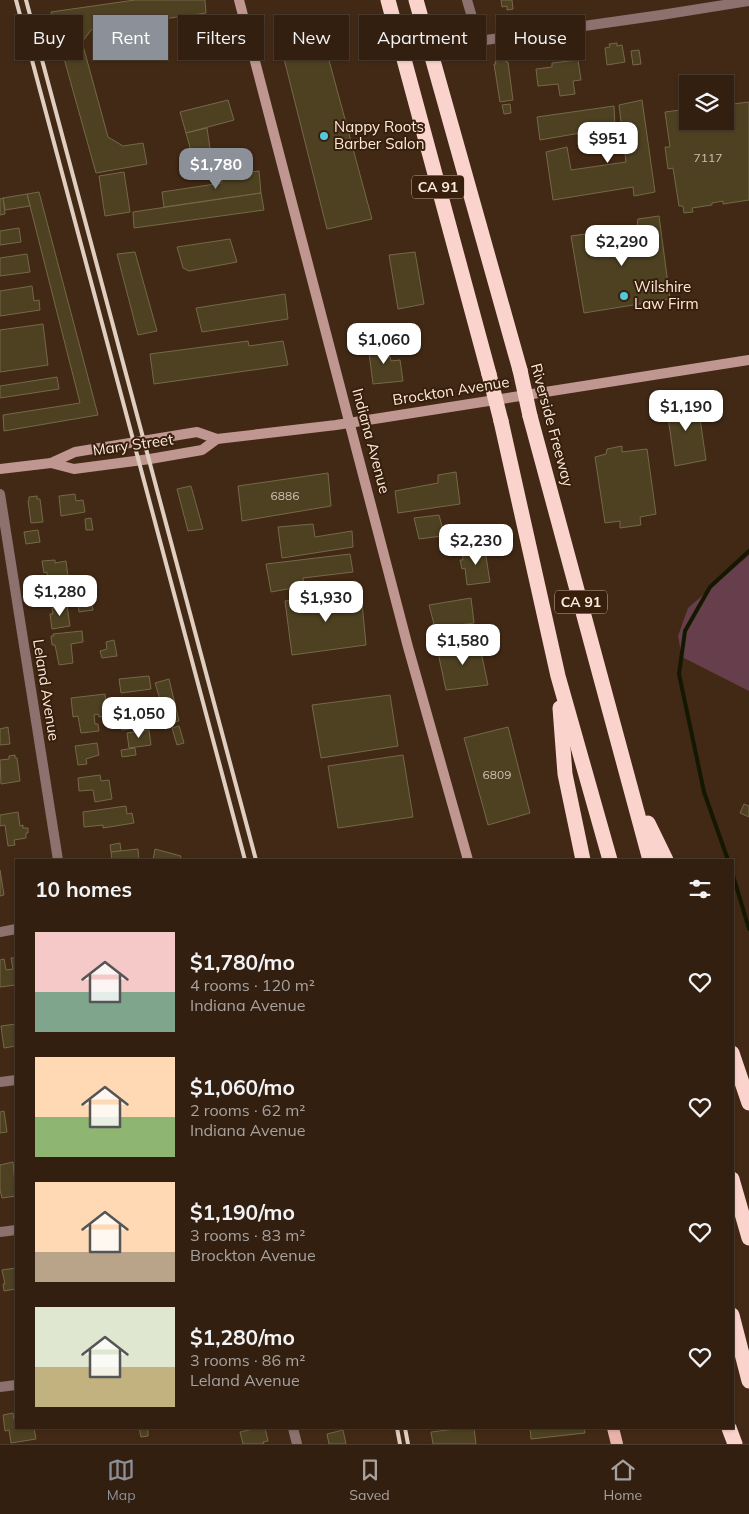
<!DOCTYPE html>
<meta charset="utf-8">
<style>
:root{--surface:#321f10;--page:#3d2c1e;--text:#f1f3f6;--muted:#a8a29f;--line:#4d3d30;--accent:#8c9099}
body{margin:0;font-family:Mulish,sans-serif;background:var(--page);color:var(--text);height:100vh;display:flex;flex-direction:column;font-size:19px;white-space:nowrap}
*{box-sizing:border-box;margin:0}
p{font-size:16px;color:var(--muted)}
.icon{flex:none;width:28px;height:28px;fill:none;stroke:currentColor;stroke-width:2;stroke-linecap:round;stroke-linejoin:round}
.map{position:relative;flex:1;overflow:hidden}
.panel{position:absolute;left:15px;top:859px;width:719px;height:570px;display:flex;flex-direction:column;background:var(--surface);border-radius:0px;box-shadow:0 1px 4px #0004,0 0 0 1px var(--line)}
.panel>*{flex:none}
.banner{position:absolute;left:15px;top:15px;width:720px;height:45px;display:flex;gap:10px}
.fabs{position:absolute;left:679px;top:75px;display:grid;gap:10px}
.fabs a{display:grid;place-items:center;width:55px;height:55px;border-radius:0px;background:var(--surface);box-shadow:0 1px 4px #0004,0 0 0 1px var(--line);font-size:25px}
.price{position:absolute;translate:-50% -42px;padding:0 11px;border-radius:10px;background:#fff;color:#222;font-size:16px;line-height:32px;filter:drop-shadow(0 1px 2px #0008)}
.price::after{content:'';position:absolute;left:50%;top:30px;width:15px;height:11px;margin-left:-8px;background:inherit;clip-path:polygon(0 0,100% 0,50% 100%)}
.price.current{background:var(--accent);color:#fff}
ul{padding:0;list-style:none}
li{display:flex;align-items:center;gap:15px;height:125px;padding:0 20px}
li span{display:grid;place-items:center;flex:none;width:140px;height:100px;border-radius:0px;color:#555}
li>.icon{margin-inline-start:auto}
span .icon{width:60px;height:60px;fill:#fffc;stroke-width:1}
li b{font-size:21px}
h2{display:flex;justify-content:space-between;align-items:center;height:60px;padding:0 20px;font-size:21px}
.chip{padding:0 18px;border-radius:0px;background:var(--surface);box-shadow:0 1px 4px #0004,0 0 0 1px var(--line);font-size:18px;line-height:45px}
.chip.current{background:var(--accent);color:#fff}
.tabs{display:flex;justify-content:space-around;align-items:center;height:70px;border-top:1px solid var(--line);background:var(--surface);font-size:14px;color:var(--muted)}
.tabs a{display:grid;justify-items:center;gap:2px}
.tabs .current{color:var(--accent)}
.map>svg:first-child{display:block}
.green{fill:#663e4c}
.lines{fill:none;stroke-linecap:round;stroke-linejoin:round}
.stream{stroke:#141801;stroke-width:4}
.building{fill:#4d4122;stroke:#756848}
.street{stroke:#8c716e;stroke-width:10}
.secondary{stroke:#c09690;stroke-width:10}
.primary{stroke:#e8b2aa;stroke-width:12}
.highway{stroke:#fbd3cd;stroke-width:15}
.rail{stroke:#e0cec1;stroke-width:4}
.highway-bridge{stroke:#fbd3cd;stroke-width:15}
.poi-dot{fill:#53cadc;stroke:#381f0b;stroke-width:2}
.labels{text-anchor:middle;stroke-width:4;stroke-linejoin:round;paint-order:stroke}
.number-label{font-size:12px;fill:#d0c0af}
.shield{fill:#381f0b;stroke:#c0ad9f;stroke-width:1}
.shield-label{font-size:14px;font-weight:bold;fill:#fbeade}
.poi-label{font-size:15px;fill:#fbeade;stroke:#381f0b;text-anchor:start}
.street-label{font-size:15px;fill:#fbeade;stroke:#381f0b}
</style>
<div class="map">
<svg width="749" height="1444" viewBox="0 0 749 1444">
<rect width="100%" height="100%" fill="#422915"/>
<polygon class="green" points="749,555 749,691 682,657 678,636 688,608"/>
<g class="lines">
<g class="stream">
<polyline points="728,860 704,792 679,674 685,631 710,587 749,551"/>
<polyline points="732,872 749,929"/>
</g>
</g>
<g class="building">
<polygon points="135,0 205,0 206,13 92,29 82,42 108,137 123,146 143,143 147,164 96,173 51,12"/>
<polygon points="501,0 512,0 513,9 507,10 507,6 502,7"/>
<polygon points="323,38 372,219 327,229 282,51"/>
<polygon points="617,43 617,46 622,45 625,62 607,65 605,48 610,47 609,44"/>
<polygon points="639,50 641,64 633,65 631,51"/>
<polygon points="505,59 506,62 508,62 513,100 500,102 494,64 496,64 495,61"/>
<polygon points="578,60 581,80 573,81 575,94 560,96 558,84 538,86 536,69 552,67 552,63"/>
<polygon points="228,100 234,120 186,133 180,112"/>
<polygon points="642,100 655,192 634,196 633,187 553,200 546,152 567,147 571,170 626,162 619,105"/>
<polygon points="749,102 749,200 723,204 723,201 712,203 712,205 692,208 693,212 684,213 683,206 679,206 673,168 668,169 665,147 670,147 665,112 688,109 688,121 725,121 725,105"/>
<polygon points="510,104 511,113 504,114 502,105"/>
<polygon points="614,106 615,127 540,140 537,117"/>
<polygon points="207,128 211,155 193,158 186,133"/>
<polygon points="259,171 261,193 164,207 162,192 222,183 222,176"/>
<polygon points="124,172 130,212 105,216 99,176"/>
<polygon points="39,192 98,415 4,431 3,415 80,403 27,194"/>
<polygon points="261,193 264,210 134,228 133,212"/>
<polygon points="27,194 30,206 5,210 3,198"/>
<polygon points="3,198 5,214 0,215 0,199"/>
<polygon points="659,216 670,299 584,313 571,236 637,227 638,219"/>
<polygon points="19,228 21,242 0,245 0,231"/>
<polygon points="230,239 237,262 189,271 183,268 177,247"/>
<polygon points="135,252 157,331 138,335 117,254"/>
<polygon points="415,252 424,304 398,309 389,255"/>
<polygon points="27,254 30,272 0,276 0,258"/>
<polygon points="32,286 34,301 39,300 40,310 0,316 0,291"/>
<polygon points="285,294 288,319 202,332 196,308"/>
<polygon points="43,324 48,365 0,372 0,330"/>
<polygon points="248,341 249,346 283,341 288,365 154,384 150,354"/>
<polygon points="387,343 391,361 400,360 403,381 373,384 368,345"/>
<polygon points="57,377 59,389 0,398 0,386"/>
<polygon points="697,398 706,460 675,466 666,403"/>
<polygon points="622,446 622,452 647,449 656,514 640,517 641,525 620,528 620,521 605,523 595,457 606,454 607,449"/>
<polygon points="456,472 460,504 398,513 395,491 438,483 438,475"/>
<polygon points="328,473 331,506 242,521 238,486"/>
<polygon points="191,486 203,529 188,531 177,489"/>
<polygon points="75,494 76,501 83,500 85,512 61,516 59,496"/>
<polygon points="37,496 37,499 40,499 43,522 31,523 28,501 29,501 29,497"/>
<polygon points="439,515 443,530 441,530 442,536 419,539 414,518"/>
<polygon points="91,518 93,530 86,530 85,519"/>
<polygon points="313,524 315,537 352,531 353,547 282,558 278,527"/>
<polygon points="38,530 40,542 26,544 24,532"/>
<polygon points="482,547 483,550 485,550 490,582 467,585 465,568 462,569 460,560 463,560 462,552 472,551 472,548"/>
<polygon points="350,554 353,572 303,578 304,586 271,592 266,564"/>
<polygon points="55,560 55,563 66,561 69,585 49,588 47,572 44,573 42,561"/>
<polygon points="361,592 366,645 292,655 285,601"/>
<polygon points="90,595 93,610 79,612 77,597"/>
<polygon points="471,598 474,623 435,628 429,605"/>
<polygon points="67,605 70,626 52,629 50,614 53,614 52,608"/>
<polygon points="82,631 83,642 71,644 73,663 59,665 55,645 52,645 51,636 54,636 53,634"/>
<polygon points="114,640 117,656 102,658 100,651 107,649 106,642"/>
<polygon points="479,642 488,685 446,690 437,648"/>
<polygon points="149,676 151,689 121,693 119,679"/>
<polygon points="169,679 179,721 122,730 119,716 163,709 155,683"/>
<polygon points="105,694 107,716 99,717 98,714 94,715 95,724 98,724 99,731 81,733 78,716 73,717 71,698"/>
<polygon points="390,695 398,746 321,758 312,705"/>
<polygon points="179,726 184,743 177,745 172,728"/>
<polygon points="8,727 10,744 0,745 0,729"/>
<polygon points="508,727 530,813 488,825 464,738"/>
<polygon points="149,730 151,745 129,748 127,733"/>
<polygon points="97,743 99,755 86,759 87,764 78,765 75,746"/>
<polygon points="135,748 136,755 122,757 121,750"/>
<polygon points="15,755 15,758 17,758 20,781 1,784 0,760 9,759 9,756"/>
<polygon points="403,755 413,817 338,828 328,766"/>
<polygon points="100,775 101,781 109,780 112,799 95,802 93,790 79,791 78,778"/>
<polygon points="744,804 749,806 749,817 740,813"/>
<polygon points="126,806 127,814 132,813 134,823 103,828 103,825 84,827 83,812"/>
<polygon points="18,812 20,826 23,825 23,828 28,828 28,833 26,833 26,838 14,840 15,845 8,846 5,825 0,826 0,815"/>
<polygon points="120,843 121,851 111,852 110,845"/>
<polygon points="138,849 139,860 112,860 111,852"/>
<polygon points="155,849 181,856 180,860 153,860"/>
<polygon points="0,870 4,895 0,896"/>
<polygon points="11,958 16,958 16,985 0,987 0,960 4,959 6,970 13,969"/>
<polygon points="16,1024 16,1046 4,1048 1,1026"/>
<polygon points="4,1111 7,1132 0,1133 0,1112"/>
<polygon points="13,1162 16,1196 2,1198 0,1190 0,1165"/>
<polygon points="16,1268 16,1289 4,1291 3,1284 5,1284 2,1270"/>
<polygon points="13,1413 14,1420 16,1420 16,1428 34,1428 36,1439 11,1443 9,1430 5,1431 3,1415"/>
<polygon points="139,1428 148,1428 148,1436 141,1437"/>
<polygon points="258,1428 265,1428 268,1441 263,1442 264,1444 243,1444 240,1432"/>
<polygon points="464,1428 474,1428 476,1444 433,1444 431,1432"/>
<polygon points="530,1428 584,1428 585,1433 531,1439"/>
<polygon points="343,1430 346,1444 329,1444 327,1434"/>
</g>
<g class="lines">
<g class="street">
<polyline points="467,0 479,41 661,15 749,1"/>
<polyline points="0,494 58,860"/>
<polyline points="0,932 16,929"/>
<polyline points="0,1082 16,1080"/>
<polyline points="0,1232 16,1230"/>
<polyline points="0,1387 16,1385"/>
<polyline points="293,1428 297,1444"/>
</g>
<g class="secondary">
<polyline points="239,0 408,647 468,860"/>
<polyline points="51,463 74,469 150,459 202,450 217,439"/>
<polyline points="0,469 51,463 75,452 197,432 217,439 336,425 749,360"/>
</g>
<polyline class="primary" points="613,1428 617,1444"/>
<g class="highway">
<polyline points="388,0 489,374"/>
<polyline points="416,0 520,370"/>
<polyline points="530,416 650,860"/>
<polyline points="501,421 558,676 610,860"/>
<polyline points="560,708 565,774 583,860"/>
<polyline points="648,823 666,860"/>
<polyline points="732,1053 749,1103"/>
<polyline points="732,1179 749,1238"/>
<polyline points="732,1315 749,1381"/>
<polyline points="729,1428 735,1444"/>
</g>
<g class="rail">
<polyline points="16,0 245,860"/>
<polyline points="26,0 256,860"/>
<polyline points="397,1428 400,1444"/>
<polyline points="405,1428 408,1444"/>
</g>
<g class="highway-bridge">
<polyline points="520,370 530,416"/>
<polyline points="489,374 501,421"/>
</g>
</g>
<g class="poi-dot">
<circle cx="324" cy="136" r="5"/>
<circle cx="624" cy="296" r="5"/>
</g>
<g class="labels">
<g class="number-label">
<text x="708" y="162">7117</text>
<text x="285" y="500">6886</text>
<text x="497" y="779">6809</text>
</g>
<g class="shield">
<rect x="412" y="175.5" width="52" height="23" rx="4"/>
<rect x="555" y="590.5" width="52" height="23" rx="4"/>
</g>
<g class="shield-label">
<text x="438" y="192">CA 91</text>
<text x="581" y="607">CA 91</text>
</g>
<g class="poi-label">
<text x="334" y="132">Nappy Roots<tspan x="334" dy="17">Barber Salon</tspan></text>
<text x="634" y="292">Wilshire<tspan x="634" dy="17">Law Firm</tspan></text>
</g>
<g class="street-label">
<text transform="translate(451 391) rotate(-9)" y="5">Brockton Avenue</text>
<text transform="translate(552 425) rotate(75)" y="5">Riverside Freeway</text>
<text transform="translate(371 441) rotate(75)" y="5">Indiana Avenue</text>
<text transform="translate(133 445) rotate(-8)" y="5">Mary Street</text>
<text transform="translate(46 690) rotate(81)" y="5">Leland Avenue</text>
</g>
</g>
</svg>
<div class="fabs">
<a><svg class="icon" aria-label="layers" viewBox="0 0 24 24"><path d="M12 4l9 5-9 5-9-5zM3 14l9 5 9-5"/></svg></a>
</div>
<b class="price" style="left:608px;top:164px">$951</b>
<b class="price current" style="left:216px;top:190px">$1,780</b>
<b class="price" style="left:622px;top:267px">$2,290</b>
<b class="price" style="left:384px;top:365px">$1,060</b>
<b class="price" style="left:686px;top:432px">$1,190</b>
<b class="price" style="left:476px;top:566px">$2,230</b>
<b class="price" style="left:60px;top:617px">$1,280</b>
<b class="price" style="left:326px;top:623px">$1,930</b>
<b class="price" style="left:463px;top:666px">$1,580</b>
<b class="price" style="left:139px;top:739px">$1,050</b>
<div class="banner">
<a class="chip">Buy</a>
<a class="chip current">Rent</a>
<a class="chip">Filters</a>
<a class="chip">New</a>
<a class="chip">Apartment</a>
<a class="chip">House</a>
</div>
<section class="panel">
<h2>10 homes<svg class="icon" aria-label="filters" viewBox="0 0 24 24"><path d="M4 7h16M4 17h16"/><circle cx="9" cy="7" r="2"/><circle cx="15" cy="17" r="2"/></svg></h2>
<ul>
<li><span style="background:linear-gradient(#f6c9c9 60%,#7fa58c 0)"><svg class="icon" aria-label="home" viewBox="0 0 24 24"><path d="M3 11l9-7 9 7M6 9v11h12V9"/></svg></span><div><b>$1,780/mo</b><p>4 rooms · 120 m²</p><p>Indiana Avenue</p></div><svg class="icon" aria-label="heart" viewBox="0 0 24 24"><path d="M12 20l-8-8c-3-5 5-10 8-4 3-6 11-1 8 4z"/></svg></li>
<li><span style="background:linear-gradient(#ffd9b3 60%,#8fb573 0)"><svg class="icon" aria-label="home" viewBox="0 0 24 24"><path d="M3 11l9-7 9 7M6 9v11h12V9"/></svg></span><div><b>$1,060/mo</b><p>2 rooms · 62 m²</p><p>Indiana Avenue</p></div><svg class="icon" aria-label="heart" viewBox="0 0 24 24"><path d="M12 20l-8-8c-3-5 5-10 8-4 3-6 11-1 8 4z"/></svg></li>
<li><span style="background:linear-gradient(#ffd9b3 70%,#b9a48a 0)"><svg class="icon" aria-label="home" viewBox="0 0 24 24"><path d="M3 11l9-7 9 7M6 9v11h12V9"/></svg></span><div><b>$1,190/mo</b><p>3 rooms · 83 m²</p><p>Brockton Avenue</p></div><svg class="icon" aria-label="heart" viewBox="0 0 24 24"><path d="M12 20l-8-8c-3-5 5-10 8-4 3-6 11-1 8 4z"/></svg></li>
<li><span style="background:linear-gradient(#dfe7d0 60%,#c2b280 0)"><svg class="icon" aria-label="home" viewBox="0 0 24 24"><path d="M3 11l9-7 9 7M6 9v11h12V9"/></svg></span><div><b>$1,280/mo</b><p>3 rooms · 86 m²</p><p>Leland Avenue</p></div><svg class="icon" aria-label="heart" viewBox="0 0 24 24"><path d="M12 20l-8-8c-3-5 5-10 8-4 3-6 11-1 8 4z"/></svg></li>
</ul>
</section>
</div>
<nav class="tabs">
<a class="current"><svg class="icon" aria-label="map" viewBox="0 0 24 24"><path d="M3 6l6-2 6 2 6-2v14l-6 2-6-2-6 2zM9 4v14M15 6v14"/></svg>Map</a>
<a><svg class="icon" aria-label="saved" viewBox="0 0 24 24"><path d="M7 4h10v16l-5-4-5 4z"/></svg>Saved</a>
<a><svg class="icon" aria-label="home" viewBox="0 0 24 24"><path d="M3 11l9-7 9 7M6 9v11h12V9"/></svg>Home</a>
</nav>
